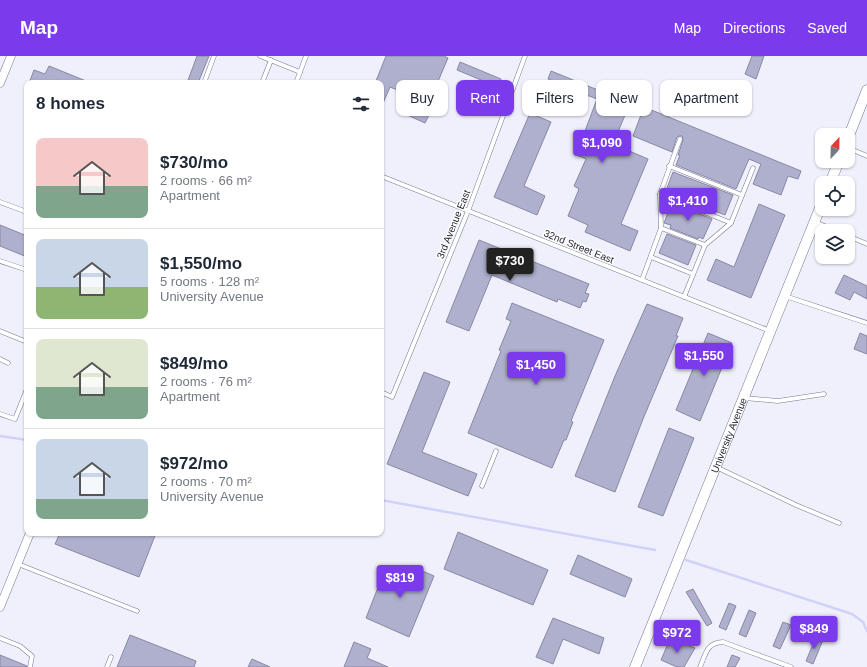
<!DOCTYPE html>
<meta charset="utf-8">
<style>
:root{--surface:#fff;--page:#f2f2f3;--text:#1f2937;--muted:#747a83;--line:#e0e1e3;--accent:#7c3aed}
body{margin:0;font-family:Arial,sans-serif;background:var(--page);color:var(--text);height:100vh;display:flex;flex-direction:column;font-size:15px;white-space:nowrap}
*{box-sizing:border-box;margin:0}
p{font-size:13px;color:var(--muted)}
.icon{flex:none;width:22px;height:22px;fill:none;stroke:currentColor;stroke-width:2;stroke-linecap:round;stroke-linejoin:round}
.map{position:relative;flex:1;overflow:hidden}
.details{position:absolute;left:24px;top:24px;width:360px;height:456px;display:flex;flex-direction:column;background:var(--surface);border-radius:8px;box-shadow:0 1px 3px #0004}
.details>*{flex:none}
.hud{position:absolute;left:396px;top:24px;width:380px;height:36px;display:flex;gap:8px}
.needle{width:26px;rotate:22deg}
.buttons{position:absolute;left:815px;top:72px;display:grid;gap:8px}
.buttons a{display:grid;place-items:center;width:40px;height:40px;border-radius:8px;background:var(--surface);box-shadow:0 1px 3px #0004;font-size:20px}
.price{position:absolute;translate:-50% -34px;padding:0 9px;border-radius:4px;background:var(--accent);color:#fff;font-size:13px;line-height:26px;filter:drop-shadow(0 1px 2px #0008)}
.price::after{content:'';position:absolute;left:50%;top:24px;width:12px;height:9px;margin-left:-6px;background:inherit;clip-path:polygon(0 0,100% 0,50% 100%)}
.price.current{background:#222;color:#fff}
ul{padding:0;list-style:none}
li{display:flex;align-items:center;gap:12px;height:100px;padding:0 12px}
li+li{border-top:1px solid var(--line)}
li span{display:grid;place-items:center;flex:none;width:112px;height:80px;border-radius:8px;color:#555}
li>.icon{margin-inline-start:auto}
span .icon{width:48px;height:48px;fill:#fffc;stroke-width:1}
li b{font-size:17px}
h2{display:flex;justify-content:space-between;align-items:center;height:48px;padding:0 12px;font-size:17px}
.tag{padding:0 14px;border-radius:8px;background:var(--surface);box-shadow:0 1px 3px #0004;font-size:14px;line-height:36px}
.tag.current{background:var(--accent);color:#fff}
header{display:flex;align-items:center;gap:24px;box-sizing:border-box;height:56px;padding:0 20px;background:var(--accent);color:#fff}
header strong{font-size:19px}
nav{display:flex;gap:22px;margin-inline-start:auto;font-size:14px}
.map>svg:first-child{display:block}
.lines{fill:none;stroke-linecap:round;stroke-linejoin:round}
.stream{stroke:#d2d2f8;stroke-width:2.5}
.building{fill:#afb0cd;stroke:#8888a4}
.service-casing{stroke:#777893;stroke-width:5}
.minor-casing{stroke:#777893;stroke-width:9}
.tertiary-casing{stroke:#777893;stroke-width:11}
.service{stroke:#fff;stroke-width:4}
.minor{stroke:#fff;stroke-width:8}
.tertiary{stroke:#fff;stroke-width:10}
.labels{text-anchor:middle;stroke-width:3;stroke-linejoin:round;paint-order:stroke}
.street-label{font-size:10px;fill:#242530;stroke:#fefefe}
</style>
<header>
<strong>Map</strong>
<nav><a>Map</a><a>Directions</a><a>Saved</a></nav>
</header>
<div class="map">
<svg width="867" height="611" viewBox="0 0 867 611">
<rect width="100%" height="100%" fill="#eff0fc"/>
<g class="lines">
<g class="stream">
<polyline points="0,380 27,384"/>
<polyline points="381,444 655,494"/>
<polyline points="686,504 852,558 863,566 867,575"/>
</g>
</g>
<g class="building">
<polygon points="197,0 209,0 198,27 187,27"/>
<polygon points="386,0 444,0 448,2 424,58 429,59 425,67 405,58 412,40 390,31 381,52 381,27 376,25"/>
<polygon points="752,0 764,0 756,23 745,18"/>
<polygon points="460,6 501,23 498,31 457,14"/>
<polygon points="49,10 91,27 29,27 34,14 45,18"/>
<polygon points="551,15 630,47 613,88 648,103 621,168 638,175 630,195 585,176 588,169 568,160 579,133 574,130 586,103 576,99 597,43 584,38 576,57 550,46 558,27 548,23"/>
<polygon points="644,51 801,115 798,123 788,120 781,139 753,128 761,108 749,103 736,133 676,109 680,99 678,99 683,84 682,80 679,80 677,81 672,96 633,80"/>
<polygon points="530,57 551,66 524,130 545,140 537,159 494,141"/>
<polygon points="673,116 733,139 725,159 715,155 714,156 675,140 675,139 666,135"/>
<polygon points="672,147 712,163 703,183 699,181 698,183 670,172 671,169 664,167"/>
<polygon points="759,148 785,159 751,242 707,224 716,203 734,211"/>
<polygon points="0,169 27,180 27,201 0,190"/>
<polygon points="667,178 696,189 688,209 659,197"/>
<polygon points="479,184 589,228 585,237 589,238 586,246 583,245 580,252 558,243 557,246 492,219 469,275 446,266"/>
<polygon points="844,219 867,230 867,243 854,236 850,244 835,237"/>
<polygon points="512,247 604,284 571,365 573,366 566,384 564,384 552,412 468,377 501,295 499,294 511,265 506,263"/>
<polygon points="647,248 683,262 676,280 678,280 643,363 615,436 575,420 615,320"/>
<polygon points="708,277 732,287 700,365 676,354"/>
<polygon points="860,277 867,280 867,298 854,293"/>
<polygon points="424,316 450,326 422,396 477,418 468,440 387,408"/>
<polygon points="669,372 694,382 663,460 638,451"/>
<polygon points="458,476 548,514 533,549 444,513"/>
<polygon points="60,477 156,477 139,521 55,488"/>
<polygon points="578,499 632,523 625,541 570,518"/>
<polygon points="411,510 434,520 409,581 366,562 386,511 407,519"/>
<polygon points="693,533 712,567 707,570 686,536"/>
<polygon points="729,547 736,550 726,574 719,571"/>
<polygon points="749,554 756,557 746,581 739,578"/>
<polygon points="553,562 604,582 599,598 563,583 553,608 536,601"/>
<polygon points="783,566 791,569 780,593 773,590"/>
<polygon points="130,579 196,605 194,611 117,611"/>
<polygon points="816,581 823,584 813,608 806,605"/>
<polygon points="670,583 695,592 684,611 677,611 661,604"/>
<polygon points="354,586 371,593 367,602 388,611 344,611"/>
<polygon points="0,599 27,610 27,611 0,611"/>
<polygon points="732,599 740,602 735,611 727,611"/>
<polygon points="252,603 270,611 248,611"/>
</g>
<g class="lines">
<g class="service-casing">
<g id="service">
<polyline points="260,0 300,16"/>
<polyline points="204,27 214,0"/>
<polyline points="262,27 271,4"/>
<polyline points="296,27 306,0"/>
<polyline points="848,92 867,100"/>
<polyline points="669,110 742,139"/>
<polyline points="381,120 770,275"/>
<polyline points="660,138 731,167"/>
<polyline points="0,146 27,156"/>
<polyline points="815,166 837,175"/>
<polyline points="661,172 705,189"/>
<polyline points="848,180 867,188"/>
<polyline points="651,201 693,218"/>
<polyline points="0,205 27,214"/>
<polyline points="642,224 661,172 660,138 680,83"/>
<polyline points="785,240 867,267"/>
<polyline points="684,241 705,189 731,167 753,112"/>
<polyline points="0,275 27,286"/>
<polyline points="0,303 8,307"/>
<polyline points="381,336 392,341 468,155 525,0"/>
<polyline points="744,342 778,345 824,338"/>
<polyline points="0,358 15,363 27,333"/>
<polyline points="716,411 796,449 839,467"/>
<polyline points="482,430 496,395"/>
<polyline points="18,508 137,555"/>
<polyline points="0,582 20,590 32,600 30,611"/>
<polyline points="107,611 111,601"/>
<path d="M 700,611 C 706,598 706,587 723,586 L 791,611"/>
</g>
</g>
<g class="minor-casing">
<g id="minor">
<polyline points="0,27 11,0"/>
<polyline points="0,551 30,477"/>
</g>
</g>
<g class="tertiary-casing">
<g id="tertiary">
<polyline points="848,82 867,34"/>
<polyline points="830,127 839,105"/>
<path id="s1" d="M 635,611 L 822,147"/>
</g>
</g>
<use href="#service" class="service"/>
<use href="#minor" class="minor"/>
<use href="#tertiary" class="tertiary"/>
</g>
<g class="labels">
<g class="street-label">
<text transform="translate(453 168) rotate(-68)" y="4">3rd Avenue East</text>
<text transform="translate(579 190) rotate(22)" y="4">32nd Street East</text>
<text dy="4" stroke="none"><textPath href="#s1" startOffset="250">University Avenue</textPath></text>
</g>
</g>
</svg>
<div class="buttons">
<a><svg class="needle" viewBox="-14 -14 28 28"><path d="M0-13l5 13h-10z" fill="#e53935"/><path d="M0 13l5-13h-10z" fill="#747a83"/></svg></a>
<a><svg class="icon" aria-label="locate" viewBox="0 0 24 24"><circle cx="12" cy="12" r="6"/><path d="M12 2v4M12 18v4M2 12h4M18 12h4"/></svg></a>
<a><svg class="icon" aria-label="layers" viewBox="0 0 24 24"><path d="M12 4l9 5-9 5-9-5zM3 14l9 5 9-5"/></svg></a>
</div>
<b class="price" style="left:602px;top:108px">$1,090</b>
<b class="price" style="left:688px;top:166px">$1,410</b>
<b class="price current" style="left:510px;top:226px">$730</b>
<b class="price" style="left:704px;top:321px">$1,550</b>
<b class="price" style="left:536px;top:330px">$1,450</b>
<b class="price" style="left:400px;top:543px">$819</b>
<b class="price" style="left:814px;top:594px">$849</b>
<b class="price" style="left:677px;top:598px">$972</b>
<div class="hud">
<a class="tag">Buy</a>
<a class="tag current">Rent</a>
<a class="tag">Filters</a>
<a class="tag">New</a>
<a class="tag">Apartment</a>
</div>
<section class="details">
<h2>8 homes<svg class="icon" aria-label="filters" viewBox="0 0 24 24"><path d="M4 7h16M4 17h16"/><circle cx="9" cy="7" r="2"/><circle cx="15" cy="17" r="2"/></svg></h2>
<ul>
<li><span style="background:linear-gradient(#f6c9c9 60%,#7fa58c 0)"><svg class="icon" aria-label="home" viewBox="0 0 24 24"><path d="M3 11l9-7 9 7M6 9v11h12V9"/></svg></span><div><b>$730/mo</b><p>2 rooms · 66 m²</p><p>Apartment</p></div></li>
<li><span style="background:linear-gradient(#c9d6e8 60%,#8fb573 0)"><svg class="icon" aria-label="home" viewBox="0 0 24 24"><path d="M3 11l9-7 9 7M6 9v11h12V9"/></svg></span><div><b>$1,550/mo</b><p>5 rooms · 128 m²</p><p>University Avenue</p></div></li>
<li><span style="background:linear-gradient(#dfe7d0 60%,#7fa58c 0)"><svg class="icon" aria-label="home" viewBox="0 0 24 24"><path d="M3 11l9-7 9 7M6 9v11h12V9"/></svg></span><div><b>$849/mo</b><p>2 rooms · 76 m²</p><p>Apartment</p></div></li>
<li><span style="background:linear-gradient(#c9d6e8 75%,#7fa58c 0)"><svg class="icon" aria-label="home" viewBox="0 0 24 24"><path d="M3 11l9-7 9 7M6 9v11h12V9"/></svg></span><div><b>$972/mo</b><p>2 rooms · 70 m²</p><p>University Avenue</p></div></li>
</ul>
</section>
</div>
